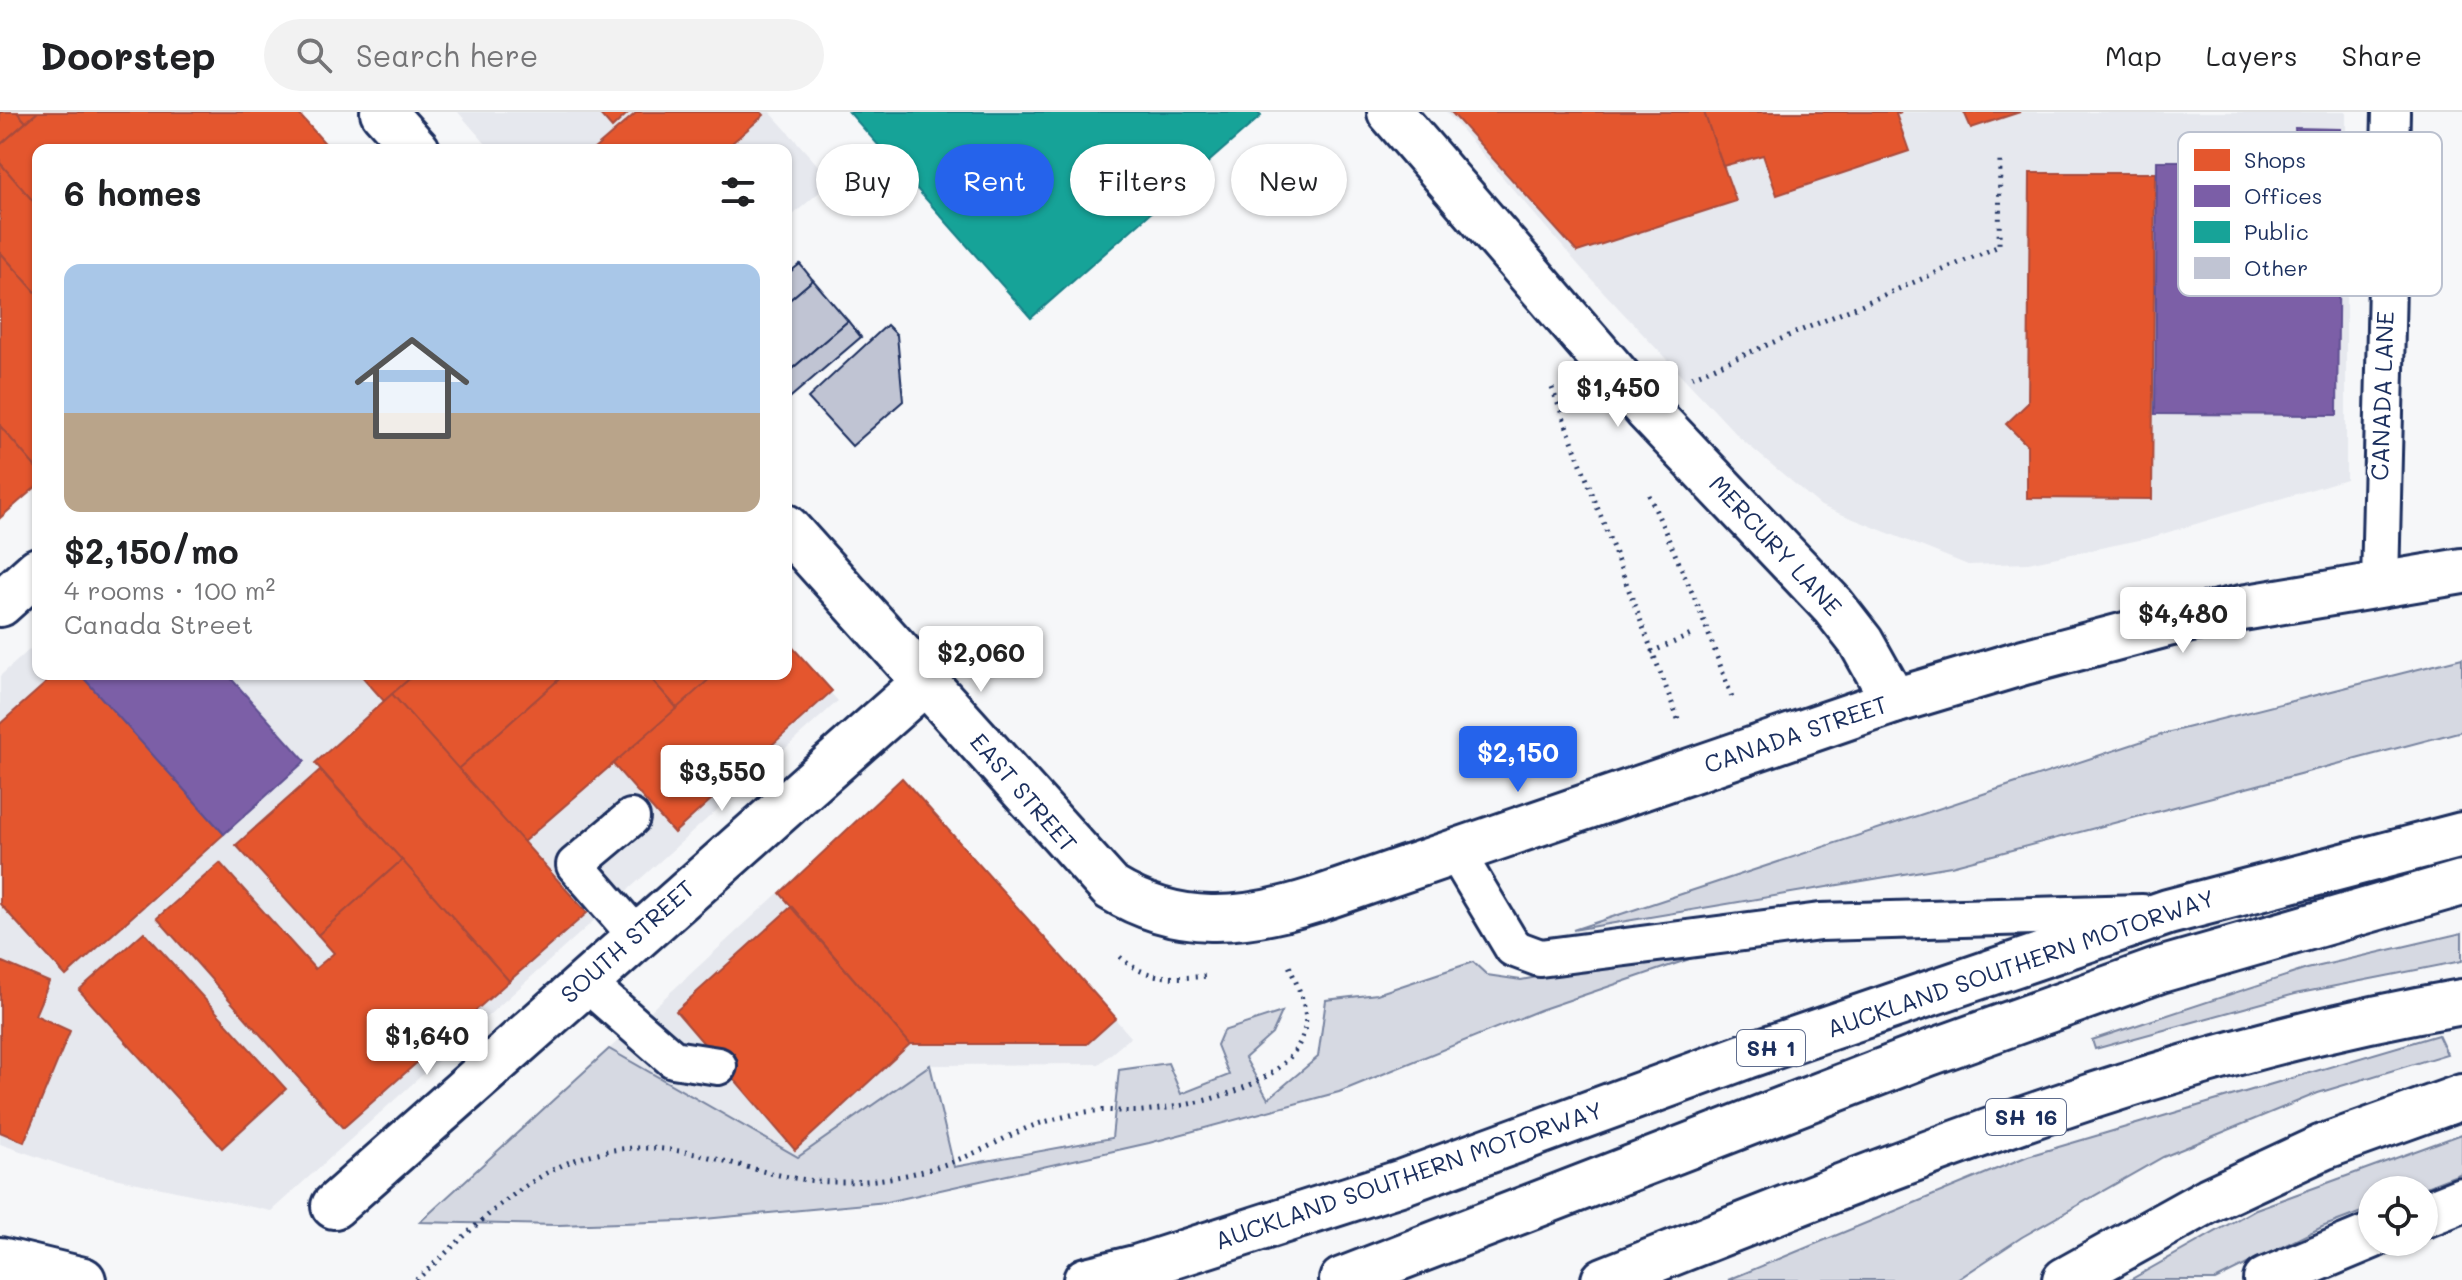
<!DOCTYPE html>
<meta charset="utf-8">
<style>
:root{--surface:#fff;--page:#f2f2f2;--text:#202124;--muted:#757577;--line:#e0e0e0;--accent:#2563eb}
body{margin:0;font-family:Mali,sans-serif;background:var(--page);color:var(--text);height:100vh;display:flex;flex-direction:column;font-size:30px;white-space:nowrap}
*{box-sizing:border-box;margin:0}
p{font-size:26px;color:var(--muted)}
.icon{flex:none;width:44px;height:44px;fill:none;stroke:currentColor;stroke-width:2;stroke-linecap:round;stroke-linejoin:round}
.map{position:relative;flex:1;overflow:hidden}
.side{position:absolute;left:32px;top:32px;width:760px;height:536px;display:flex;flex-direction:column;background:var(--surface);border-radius:16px;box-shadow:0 2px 6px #0004}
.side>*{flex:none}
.top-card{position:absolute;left:816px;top:32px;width:760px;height:72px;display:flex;gap:16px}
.fabs{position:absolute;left:2358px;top:1064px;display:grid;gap:16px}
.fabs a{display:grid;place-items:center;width:80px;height:80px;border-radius:50%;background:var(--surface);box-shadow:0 2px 6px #0004;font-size:40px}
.price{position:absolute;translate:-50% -68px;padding:0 18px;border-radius:8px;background:#fff;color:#222;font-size:26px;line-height:52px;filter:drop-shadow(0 2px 4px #0008)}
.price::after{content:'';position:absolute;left:50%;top:48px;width:24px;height:18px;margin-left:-12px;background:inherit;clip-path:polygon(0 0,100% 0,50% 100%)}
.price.on{background:var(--accent);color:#fff}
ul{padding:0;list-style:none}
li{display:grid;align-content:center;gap:16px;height:424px;padding:0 32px}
li span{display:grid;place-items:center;height:248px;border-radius:16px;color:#555}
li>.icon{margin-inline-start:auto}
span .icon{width:144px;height:144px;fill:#fffc;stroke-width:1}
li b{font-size:34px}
h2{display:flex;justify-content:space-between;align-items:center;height:96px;padding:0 32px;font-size:34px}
.pill{padding:0 28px;border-radius:36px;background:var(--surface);box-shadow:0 2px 6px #0004;font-size:28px;line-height:72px}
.pill.on{background:var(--accent);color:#fff}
header{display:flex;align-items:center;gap:48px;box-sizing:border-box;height:112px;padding:0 40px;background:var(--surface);border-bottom:2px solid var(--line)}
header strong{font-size:38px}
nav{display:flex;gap:44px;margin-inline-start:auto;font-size:28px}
.search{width:560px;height:72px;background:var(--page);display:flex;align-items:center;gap:20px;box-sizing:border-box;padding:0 28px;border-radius:44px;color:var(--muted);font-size:30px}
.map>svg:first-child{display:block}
.built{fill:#e6e8ee}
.green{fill:#d6d9e2;stroke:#7884a0;stroke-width:2}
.shops{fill:#e4572e;stroke:#a84b3c;stroke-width:2}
.offices{fill:#7b5ea7;stroke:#5e5091;stroke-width:2}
.public{fill:#17a398;stroke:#188087;stroke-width:2}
.building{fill:#c0c4d3;stroke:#1b2f5e;stroke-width:2}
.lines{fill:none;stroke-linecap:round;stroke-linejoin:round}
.lane-casing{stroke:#1b2f5e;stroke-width:42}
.street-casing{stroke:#1b2f5e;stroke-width:50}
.highway-casing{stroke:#1b2f5e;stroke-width:50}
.path{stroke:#1b2f5e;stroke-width:5;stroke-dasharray:2 6;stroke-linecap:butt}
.lane{stroke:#fff;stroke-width:36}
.street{stroke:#fff;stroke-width:44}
.highway{stroke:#fff;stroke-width:44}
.labels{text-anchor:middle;stroke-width:8;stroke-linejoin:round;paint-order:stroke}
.shield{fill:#fff;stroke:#5f6d8e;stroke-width:2}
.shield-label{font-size:22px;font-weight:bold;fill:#1b2f5e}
.street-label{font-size:24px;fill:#1b2f5e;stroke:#fff}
.key{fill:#fff;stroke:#bbc1cf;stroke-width:2}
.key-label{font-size:22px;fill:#1b2f5e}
</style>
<header>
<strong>Doorstep</strong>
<div class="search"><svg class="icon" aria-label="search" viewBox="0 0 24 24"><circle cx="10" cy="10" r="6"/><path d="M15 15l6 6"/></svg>Search here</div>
<nav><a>Map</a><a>Layers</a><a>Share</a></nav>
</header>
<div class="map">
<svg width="2462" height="1168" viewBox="0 0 2462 1168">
<rect width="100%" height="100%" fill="#f6f7f9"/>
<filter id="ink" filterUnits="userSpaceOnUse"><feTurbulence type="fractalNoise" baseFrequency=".0125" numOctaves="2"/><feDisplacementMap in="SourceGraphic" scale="16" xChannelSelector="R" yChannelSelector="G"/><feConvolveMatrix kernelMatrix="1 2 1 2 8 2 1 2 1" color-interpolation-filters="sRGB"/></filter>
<g filter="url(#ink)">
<g class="built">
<polygon points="458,0 770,0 832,69 786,109 786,38 491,38"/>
<polygon points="1446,0 2346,0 2346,367 2149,426 2028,451 1968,453 1821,394 1740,326 1582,157"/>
<polygon points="38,530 38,562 786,562 786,531 838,589 271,1099 76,1058 0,1032 0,564"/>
<polygon points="903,666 1131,925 1099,952 930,953 798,1045 609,937"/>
</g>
<g class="green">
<polygon points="2462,546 2462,619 1951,754 1573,818 2170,620"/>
<polygon points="2462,821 2462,849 2295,882 2095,937 2092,928 2307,857"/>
<polygon points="1751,826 1540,898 1339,980 1149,1031 887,1090 683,1109 558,1113 420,1110 609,937 798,1045 930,953 954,1055 1112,1026 1119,958 1168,951 1181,982 1229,963 1217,933 1223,919 1282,900 1272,922 1245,946 1268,987 1318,945 1326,888 1377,882 1473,850 1487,863 1521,868"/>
<polygon points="2438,923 2447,942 2318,981 2163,1045 2022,1125 1957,1168 1728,1168 2028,1044"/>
<polygon points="2462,1022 2462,1061 2418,1078 2372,1078 2372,1096 2322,1115 2215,1168 2130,1168 2256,1097"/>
</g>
<g class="shops">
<polygon points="0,0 17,0 26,10 0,33"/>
<polygon points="17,0 38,0 26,10"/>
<polygon points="38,0 297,0 331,38 38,38 38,95 0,51 0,33"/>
<polygon points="598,0 629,0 612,16"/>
<polygon points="637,0 761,0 764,3 724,38 593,38"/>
<polygon points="1451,0 1704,0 1736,89 1577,140"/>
<polygon points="1704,0 1901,0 1896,2 1909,39 1777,83 1763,43 1723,54"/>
<polygon points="1964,0 2020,0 1971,16"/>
<polygon points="0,51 38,95 38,183 0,140"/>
<polygon points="2030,61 2155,61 2152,387 2027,386 2027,333 2006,312 2028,291"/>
<polygon points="0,140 38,183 38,358 0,314"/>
<polygon points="0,314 38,358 38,373 0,406"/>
<polygon points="786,528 832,579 674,721 612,651 715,562 786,562"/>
<polygon points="56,562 80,562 224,722 66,864 0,792 0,612"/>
<polygon points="360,562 415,562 384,589"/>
<polygon points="415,562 565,562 458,657 392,582"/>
<polygon points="565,562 647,562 677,596 523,730 458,657"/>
<polygon points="647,562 715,562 677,596"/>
<polygon points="392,582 587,801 509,869 315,651"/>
<polygon points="320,658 402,748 318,823 236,733"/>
<polygon points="902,666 1116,906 1087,932 910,932 780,781"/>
<polygon points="402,748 509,869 343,1016 157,806 220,751 315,857 334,841 318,823"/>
<polygon points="791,795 910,932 795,1038 676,899"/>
<polygon points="144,820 286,977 222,1036 79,878"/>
<polygon points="0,849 49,870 35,903 70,919 24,1030 0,1020"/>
</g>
<g class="offices">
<polygon points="2295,16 2340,17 2337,303 2155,302 2157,49 2249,49 2250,36 2296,36"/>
<polygon points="80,562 227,562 305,649 224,722"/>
</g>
<polygon class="public" points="849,0 1257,0 1261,4 1031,206"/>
<g class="building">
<polygon points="800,152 813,168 786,191 786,163"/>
<polygon points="813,168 848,209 786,262 786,191"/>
<polygon points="848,209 861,225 786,289 786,262"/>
<polygon points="887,213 897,223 903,289 852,334 808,286"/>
</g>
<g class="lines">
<g class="lane-casing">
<g id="lane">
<polyline points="2380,472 2391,0"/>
<polyline points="631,706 575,753 636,823"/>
<polyline points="1455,739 1513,836 1540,846 1820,810 2142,801"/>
<polyline points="584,869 673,947 718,954"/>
</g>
</g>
<g class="street-casing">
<g id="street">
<polyline points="383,0 417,38"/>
<polyline points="1390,0 1646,297 1833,494 1861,530 1894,589"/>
<path d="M 786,415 L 1111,776 C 1178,817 1242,811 1315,788 L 1894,589 L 2024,550 L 2167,512 L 2242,496 L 2462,459"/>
<polyline points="0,492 38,458"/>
<polyline points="334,1094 925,570"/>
</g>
</g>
<g class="highway-casing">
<g id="highway">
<polyline points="2424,1103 2462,1088"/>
<polyline points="0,1148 83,1168"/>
<polyline points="1086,1168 1139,1155 1403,1070 1746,944 2168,800 2462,723"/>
<polyline points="1342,1168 1929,941 2160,858 2462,771"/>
<path d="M 1604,1168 C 1885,1057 2162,941 2462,890"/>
<polyline points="2065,1168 2209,1088 2323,1035 2462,985"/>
<polyline points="2266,1168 2372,1124"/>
</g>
</g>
<g class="path">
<polyline points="1692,265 1999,134 2000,46"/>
<polyline points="1552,276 1678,607"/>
<polyline points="1649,383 1699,496 1733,588"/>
<polyline points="1651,540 1691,523"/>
<path d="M 1120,845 C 1144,868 1175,867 1208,864"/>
<path d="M 416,1168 C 469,1122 526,1057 598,1041 C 689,1020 753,1071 841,1070 C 889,1070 938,1058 981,1038 C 1003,1028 1024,1015 1048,1009 C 1063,1005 1080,1000 1095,999 C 1111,997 1127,1001 1143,999 C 1194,994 1294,975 1305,915 C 1309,895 1295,869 1288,851"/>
</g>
<use href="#lane" class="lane"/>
<use href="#street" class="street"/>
<use href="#highway" class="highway"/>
</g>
</g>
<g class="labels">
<g class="shield">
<rect x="1737" y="918" width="68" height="36" rx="6"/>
<rect x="1986" y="987" width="80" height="36" rx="6"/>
</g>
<g class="shield-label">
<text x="1771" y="944">SH 1</text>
<text x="2026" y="1013">SH 16</text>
</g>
<g class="street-label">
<text transform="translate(2383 284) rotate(-88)" y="8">CANADA LANE</text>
<text transform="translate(1775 434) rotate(47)" y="8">MERCURY LANE</text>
<text transform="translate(1796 623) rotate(-19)" y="8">CANADA STREET</text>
<text transform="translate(1023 681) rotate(49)" y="8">EAST STREET</text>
<text transform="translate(628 830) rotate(-42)" y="8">SOUTH STREET</text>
<text transform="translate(2021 852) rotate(-19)" y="8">AUCKLAND SOUTHERN MOTORWAY</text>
<text transform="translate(1409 1064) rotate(-19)" y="8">AUCKLAND SOUTHERN MOTORWAY</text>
</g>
</g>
<rect x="2178" y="20" width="264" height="164" rx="12" class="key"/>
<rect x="2194" y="37" width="36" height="22" fill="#e4572e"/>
<rect x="2194" y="73" width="36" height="22" fill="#7b5ea7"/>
<rect x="2194" y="109" width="36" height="22" fill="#17a398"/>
<rect x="2194" y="145" width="36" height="22" fill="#c0c4d3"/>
<g class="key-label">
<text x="2244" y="56">Shops</text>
<text x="2244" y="92">Offices</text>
<text x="2244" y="128">Public</text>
<text x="2244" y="164">Other</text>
</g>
</svg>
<div class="fabs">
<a><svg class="icon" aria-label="locate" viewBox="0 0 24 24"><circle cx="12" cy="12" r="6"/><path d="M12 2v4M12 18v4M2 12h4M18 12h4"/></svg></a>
</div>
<b class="price" style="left:1618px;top:317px">$1,450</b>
<b class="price" style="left:2183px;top:543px">$4,480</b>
<b class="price" style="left:981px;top:582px">$2,060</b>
<b class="price on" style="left:1518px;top:682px">$2,150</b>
<b class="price" style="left:722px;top:701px">$3,550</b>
<b class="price" style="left:427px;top:965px">$1,640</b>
<div class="top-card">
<a class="pill">Buy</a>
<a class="pill on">Rent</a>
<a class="pill">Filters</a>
<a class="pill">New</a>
</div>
<section class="side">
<h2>6 homes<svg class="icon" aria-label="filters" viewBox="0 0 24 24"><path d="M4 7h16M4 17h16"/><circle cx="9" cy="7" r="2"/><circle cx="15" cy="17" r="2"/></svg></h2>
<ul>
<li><span style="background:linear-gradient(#a9c7e8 60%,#b9a48a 0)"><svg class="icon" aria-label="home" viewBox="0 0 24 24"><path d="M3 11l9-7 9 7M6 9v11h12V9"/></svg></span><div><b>$2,150/mo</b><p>4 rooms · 100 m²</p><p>Canada Street</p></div></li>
</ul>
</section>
</div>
